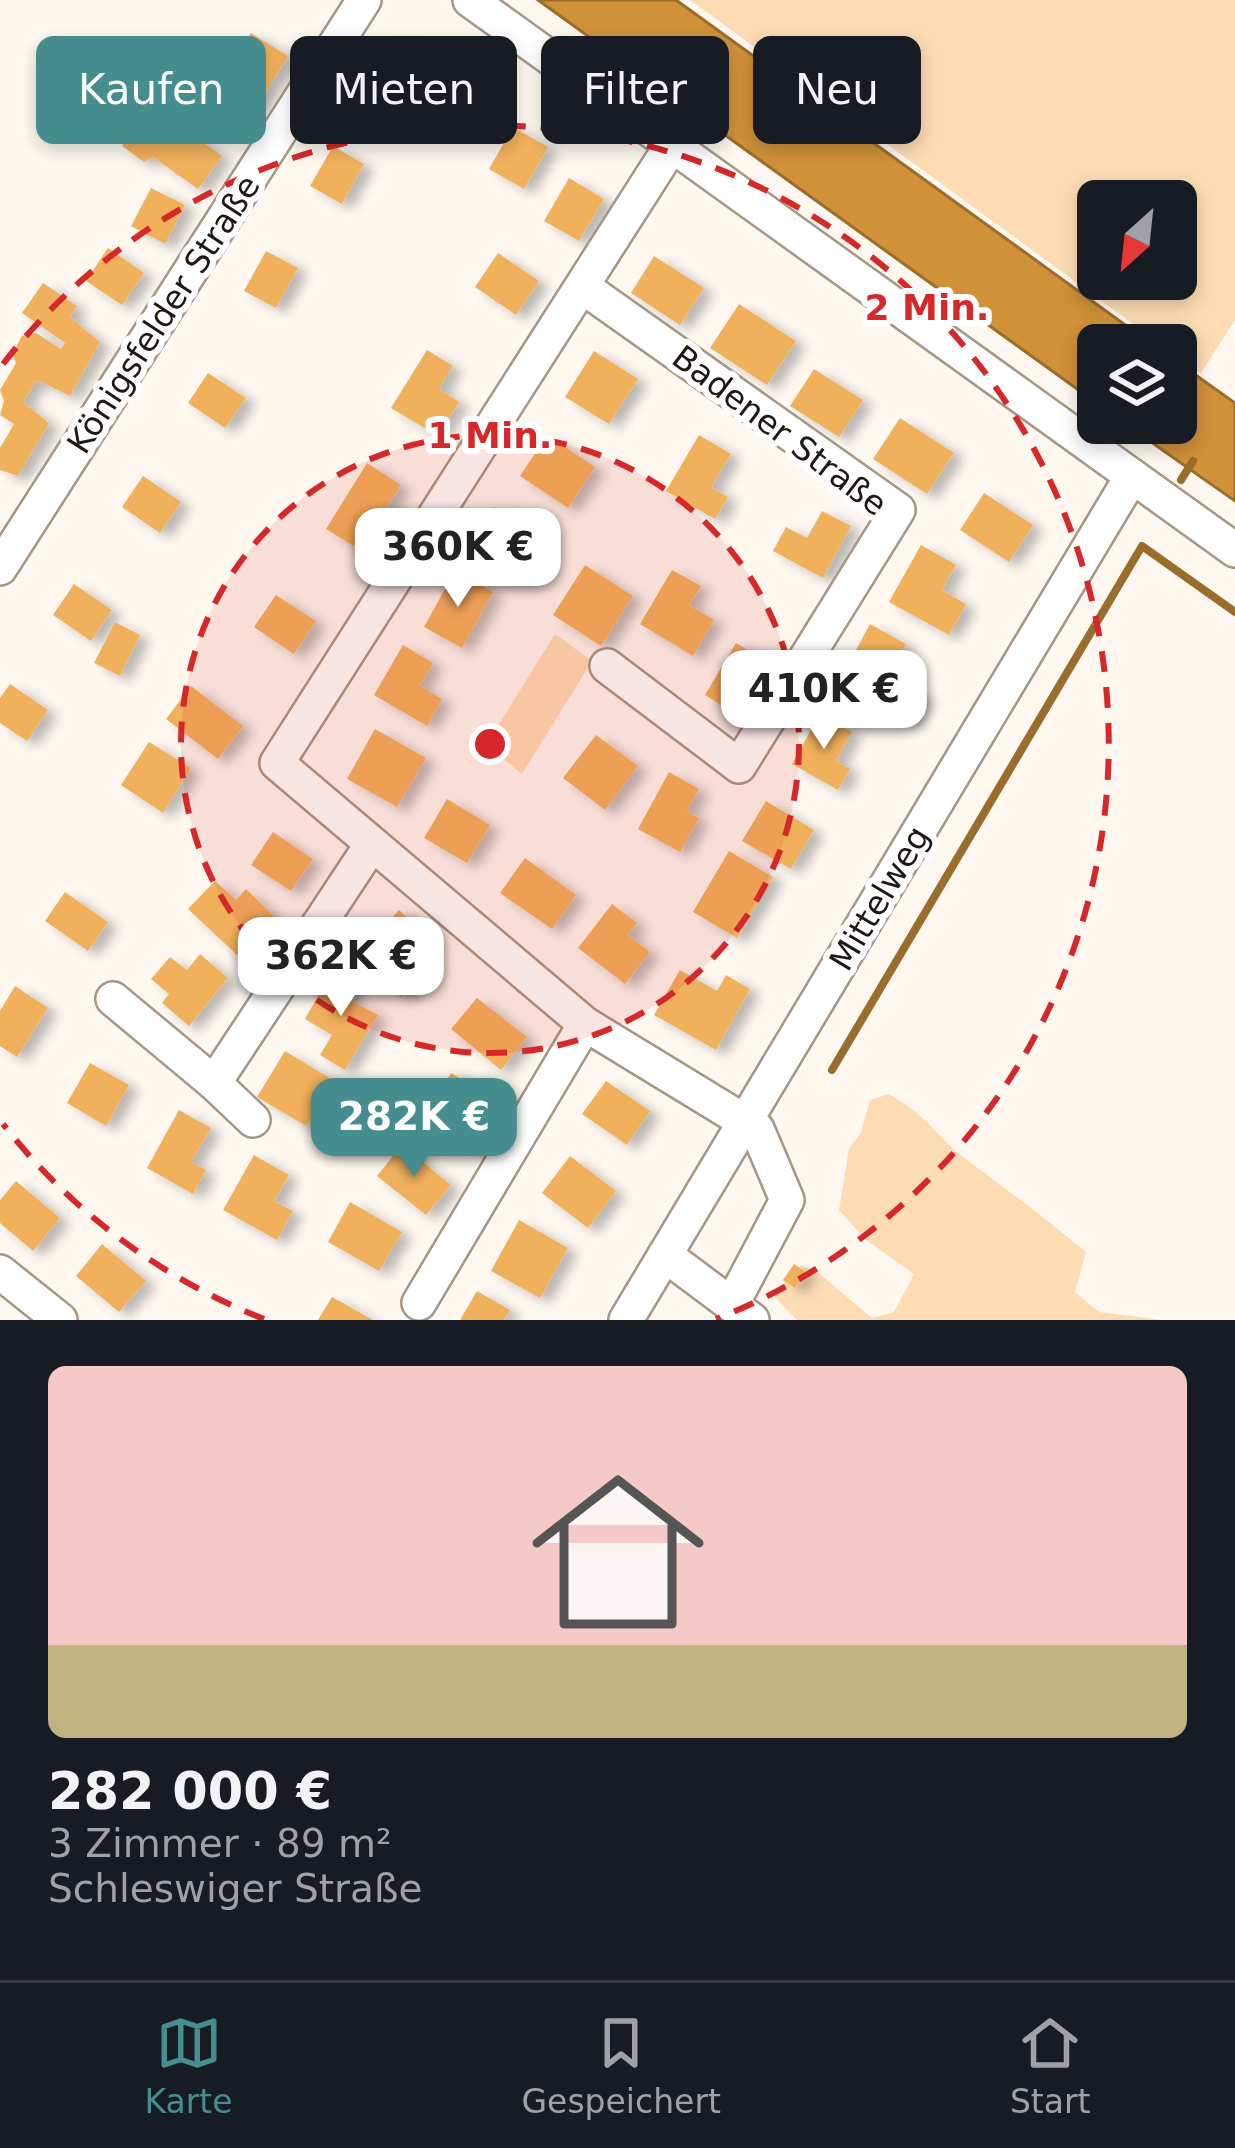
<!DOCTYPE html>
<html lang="de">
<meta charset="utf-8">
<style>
:root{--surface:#171b24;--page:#242831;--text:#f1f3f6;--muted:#9ea1a6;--line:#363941;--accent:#458d8f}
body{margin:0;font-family:"DejaVu Sans",sans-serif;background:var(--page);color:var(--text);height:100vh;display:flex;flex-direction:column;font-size:45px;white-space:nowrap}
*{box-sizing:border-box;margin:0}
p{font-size:39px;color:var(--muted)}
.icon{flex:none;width:66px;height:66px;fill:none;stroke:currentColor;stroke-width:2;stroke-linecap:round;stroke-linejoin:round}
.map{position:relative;height:1320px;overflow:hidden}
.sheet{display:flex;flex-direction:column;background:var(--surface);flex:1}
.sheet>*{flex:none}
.hud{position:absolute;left:36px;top:36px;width:1164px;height:108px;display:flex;gap:24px}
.needle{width:78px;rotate:207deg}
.fabs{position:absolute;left:1077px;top:180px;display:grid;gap:24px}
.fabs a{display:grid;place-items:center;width:120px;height:120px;border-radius:18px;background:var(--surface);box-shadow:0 6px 18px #0003;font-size:60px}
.price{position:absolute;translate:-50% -102px;padding:0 27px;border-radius:24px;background:#fff;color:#222;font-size:39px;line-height:78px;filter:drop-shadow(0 3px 6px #0008)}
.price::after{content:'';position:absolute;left:50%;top:72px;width:36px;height:27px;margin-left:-18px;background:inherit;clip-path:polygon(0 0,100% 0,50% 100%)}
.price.current{background:var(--accent);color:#fff}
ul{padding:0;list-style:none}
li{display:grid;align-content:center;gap:24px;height:636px;padding:0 48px}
li span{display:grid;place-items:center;height:372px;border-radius:18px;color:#555}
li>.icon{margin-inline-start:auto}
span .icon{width:216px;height:216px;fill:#fffc;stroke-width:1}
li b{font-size:51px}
.chip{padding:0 42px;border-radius:18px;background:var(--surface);box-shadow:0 6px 18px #0003;font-size:42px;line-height:108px}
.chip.current{background:var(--accent);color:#fff}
.tab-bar{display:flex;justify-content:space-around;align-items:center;height:168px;border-top:3px solid var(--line);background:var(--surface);font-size:33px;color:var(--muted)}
.tab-bar a{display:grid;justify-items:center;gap:6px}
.tab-bar .current{color:var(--accent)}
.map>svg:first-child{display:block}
.green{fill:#fddcb4;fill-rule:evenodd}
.water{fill:#d09139;stroke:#9b6d2d;stroke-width:3}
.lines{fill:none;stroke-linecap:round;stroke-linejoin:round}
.stream{stroke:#9b6d2d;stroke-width:8}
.building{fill:#f1b05b;filter:url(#shadow)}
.minor-casing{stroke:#a59686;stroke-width:38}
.minor{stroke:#fff;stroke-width:33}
.ring{fill:none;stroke:#d62828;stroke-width:6;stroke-dasharray:21 15}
.labels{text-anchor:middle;stroke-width:12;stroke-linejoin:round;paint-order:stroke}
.street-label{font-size:33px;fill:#1e1812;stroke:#fff}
.centre{fill:#d62828;stroke:#fff;stroke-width:6}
.ring-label{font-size:36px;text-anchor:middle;font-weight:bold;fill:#d62828;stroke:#fff;stroke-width:12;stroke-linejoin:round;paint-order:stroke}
</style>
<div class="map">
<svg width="1235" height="1320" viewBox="0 0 1235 1320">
<defs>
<filter id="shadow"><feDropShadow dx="10" dy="5.5" stdDeviation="6" flood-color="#0004"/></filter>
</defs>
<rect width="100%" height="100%" fill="#fef8f1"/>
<g class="green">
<path d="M 690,0 L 1235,0 L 1235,320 L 1201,373 L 1176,355 L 1176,345 L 1162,345 ZM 1098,201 L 1176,201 L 1176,279 L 1098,279 Z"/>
<polygon points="555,634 592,661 522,774 486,745"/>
<path d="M 889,1094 C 930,1117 936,1137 967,1160 C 1008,1190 1047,1220 1086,1252 L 1075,1292 L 1099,1312 L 1162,1320 L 797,1320 L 772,1294 L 801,1266 L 815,1270 L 872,1318 L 894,1312 L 914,1274 L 865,1239 L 839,1210 L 849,1149 L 861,1132 L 870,1100 Z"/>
</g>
<g class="water">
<polygon points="538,0 676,0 1153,345 1098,345 1098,404"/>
<polygon points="1176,361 1235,403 1235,501 1124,423 1176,423"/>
</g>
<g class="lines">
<g class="stream">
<polyline points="1181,480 1193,461"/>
<polyline points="832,1070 1142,546 1235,612"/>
</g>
</g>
<g class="building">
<polygon points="251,33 288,56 254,111 217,87"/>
<polygon points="398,38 435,59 409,103 373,82"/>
<polygon points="141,86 166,105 154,122 169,133 176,123 222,156 198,189 153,157 144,162 122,146 137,126 121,114"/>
<polygon points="513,127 548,147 524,189 489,169"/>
<polygon points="333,146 364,164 342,204 310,186"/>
<polygon points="569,178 604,199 579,241 544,221"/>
<polygon points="151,188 185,205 165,244 131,226"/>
<polygon points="108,248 144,273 122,305 86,281"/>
<polygon points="266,251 298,268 276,308 244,291"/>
<polygon points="498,253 539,281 516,315 475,287"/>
<polygon points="654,256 704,288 680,325 631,293"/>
<polygon points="43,283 77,306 70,317 100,342 70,396 37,380 23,402 49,423 18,476 0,470 0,448 14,424 0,415 4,401 0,390 16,363 12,354 22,336 36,333 61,349 65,343 22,313"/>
<polygon points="739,304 796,341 767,385 710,348"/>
<polygon points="427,350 453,366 439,389 459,402 438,436 391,408"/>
<polygon points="594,351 638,379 609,424 565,397"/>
<polygon points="814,369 863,400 839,437 790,406"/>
<polygon points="208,373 246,398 225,428 188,403"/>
<polygon points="900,418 954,453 927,494 873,459"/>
<polygon points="547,435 595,467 568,508 520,476"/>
<polygon points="699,435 731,454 711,487 728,497 715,519 666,491"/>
<polygon points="367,463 401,485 360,550 326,529"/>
<polygon points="143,476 181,502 160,533 122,507"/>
<polygon points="984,493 1033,525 1009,562 960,530"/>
<polygon points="494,507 541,538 515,578 468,547"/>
<polygon points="822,511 851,526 823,578 773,551 786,527 807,538"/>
<polygon points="921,545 956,565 942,590 966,604 949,635 889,602"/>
<polygon points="585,565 633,596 601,646 553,615"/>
<polygon points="672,570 701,586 689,605 714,620 693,656 640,624"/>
<polygon points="455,571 493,592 462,648 424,627"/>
<polygon points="74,584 112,610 91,641 53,615"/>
<polygon points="276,595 316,621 294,654 254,627"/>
<polygon points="115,622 140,635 120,676 94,663"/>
<polygon points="870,624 906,644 889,676 925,696 910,723 838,683"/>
<polygon points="736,643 772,665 741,717 705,695"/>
<polygon points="403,645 433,663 420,686 442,699 427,726 374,695"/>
<polygon points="10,684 48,710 27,741 0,723 0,698"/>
<polygon points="191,686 243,726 218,759 166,719"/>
<polygon points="820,714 852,732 836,761 850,769 838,790 792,764"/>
<polygon points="375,729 426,758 397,807 347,779"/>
<polygon points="596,735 638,766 605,810 563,778"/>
<polygon points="149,742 191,768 163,813 121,785"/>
<polygon points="669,772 699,789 687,811 699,818 680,852 638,829"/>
<polygon points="447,799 490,825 467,863 424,838"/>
<polygon points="766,801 814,830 791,869 742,841"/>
<polygon points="273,832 313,859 291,891 251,865"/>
<polygon points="729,851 773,877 737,938 693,912"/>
<polygon points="525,858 576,895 552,929 500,893"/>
<polygon points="215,881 236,900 246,889 274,916 237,955 188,909"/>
<polygon points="65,892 108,922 88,951 45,921"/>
<polygon points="612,904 637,923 628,935 650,952 625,984 578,948"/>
<polygon points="399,910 428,936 404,964 419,977 401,997 357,958"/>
<polygon points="200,954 228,978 189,1026 162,1003 169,994 151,979 170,957 187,970"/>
<polygon points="334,968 358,982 348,999 378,1015 345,1070 320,1055 332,1035 305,1019"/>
<polygon points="680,970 717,991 726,975 750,989 716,1050 654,1015"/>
<polygon points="15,986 48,1008 17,1057 0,1046 0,1011"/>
<polygon points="477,998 527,1037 501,1070 451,1029"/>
<polygon points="285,1051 333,1080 306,1126 257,1097"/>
<polygon points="90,1063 129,1085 106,1126 67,1103"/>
<polygon points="451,1073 505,1104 479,1149 425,1117"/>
<polygon points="606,1081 650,1111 627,1145 582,1114"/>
<polygon points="179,1110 211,1128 191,1162 206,1170 193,1194 147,1168"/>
<polygon points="402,1145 451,1185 426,1215 377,1176"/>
<polygon points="254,1155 289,1175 274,1201 293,1211 277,1240 223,1210"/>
<polygon points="570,1156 616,1191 588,1228 542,1193"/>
<polygon points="16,1181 60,1218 33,1251 0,1223 0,1200"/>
<polygon points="350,1202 402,1232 379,1271 328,1242"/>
<polygon points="519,1220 568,1248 540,1298 491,1271"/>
<polygon points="102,1244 146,1281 119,1312 76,1276"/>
<polygon points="794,1264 806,1272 795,1288 783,1280"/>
<polygon points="477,1291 510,1310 504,1320 460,1320"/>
<polygon points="332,1297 373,1320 318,1320"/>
</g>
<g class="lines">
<g class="minor-casing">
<g id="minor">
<polyline points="470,0 1235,550"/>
<polyline points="672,145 277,763 585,1024 757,1129 787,1200 732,1304"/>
<polyline points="583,287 898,510 739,766 607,666"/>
<polyline points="0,568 364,0"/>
<polyline points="113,999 214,1083 372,844"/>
<polyline points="214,1083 253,1120"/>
<polyline points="665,1255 752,1320"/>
<polyline points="0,1272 60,1320"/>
<polyline points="419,1303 585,1024"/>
<polyline points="626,1320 1132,476"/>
</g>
</g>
<use href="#minor" class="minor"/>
</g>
<circle cx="490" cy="744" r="309" fill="#d62828" fill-opacity=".12"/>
<g class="ring">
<circle cx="490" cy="744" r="309"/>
<path d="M264 1319A618 618 0 0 1 3 1124M3 364A618 618 0 1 1 716 1319"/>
</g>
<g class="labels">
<g class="street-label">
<text transform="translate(163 314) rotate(-57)" y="12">Königsfelder Straße</text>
<text transform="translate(780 430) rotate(37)" y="12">Badener Straße</text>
<text transform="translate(879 898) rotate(-59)" y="12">Mittelweg</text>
</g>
</g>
<circle cx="490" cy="744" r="18" class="centre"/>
<g class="ring-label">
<text x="927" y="320">2 Min.</text>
<text x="490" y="448">1 Min.</text>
</g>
</svg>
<div class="fabs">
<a><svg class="needle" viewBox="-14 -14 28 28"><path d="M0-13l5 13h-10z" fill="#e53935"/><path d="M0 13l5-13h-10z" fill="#9ea1a6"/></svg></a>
<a><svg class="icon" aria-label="layers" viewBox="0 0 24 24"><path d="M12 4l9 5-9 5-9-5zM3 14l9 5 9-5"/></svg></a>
</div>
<b class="price" style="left:458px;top:610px">360K €</b>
<b class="price" style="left:824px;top:752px">410K €</b>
<b class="price" style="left:341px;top:1019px">362K €</b>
<b class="price current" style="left:414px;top:1180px">282K €</b>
<div class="hud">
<a class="chip current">Kaufen</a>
<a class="chip">Mieten</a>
<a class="chip">Filter</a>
<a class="chip">Neu</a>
</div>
</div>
<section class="sheet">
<ul>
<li><span style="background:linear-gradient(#f6c9c9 75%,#c2b280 0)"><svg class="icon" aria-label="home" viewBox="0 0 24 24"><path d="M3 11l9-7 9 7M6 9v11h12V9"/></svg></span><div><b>282 000 €</b><p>3 Zimmer · 89 m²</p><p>Schleswiger Straße</p></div></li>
</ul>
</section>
<nav class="tab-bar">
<a class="current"><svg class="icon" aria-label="map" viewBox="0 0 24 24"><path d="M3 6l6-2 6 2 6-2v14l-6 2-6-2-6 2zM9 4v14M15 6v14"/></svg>Karte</a>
<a><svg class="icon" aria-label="saved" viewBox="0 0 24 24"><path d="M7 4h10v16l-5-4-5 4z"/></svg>Gespeichert</a>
<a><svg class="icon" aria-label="home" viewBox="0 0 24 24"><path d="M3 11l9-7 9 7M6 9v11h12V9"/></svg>Start</a>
</nav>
